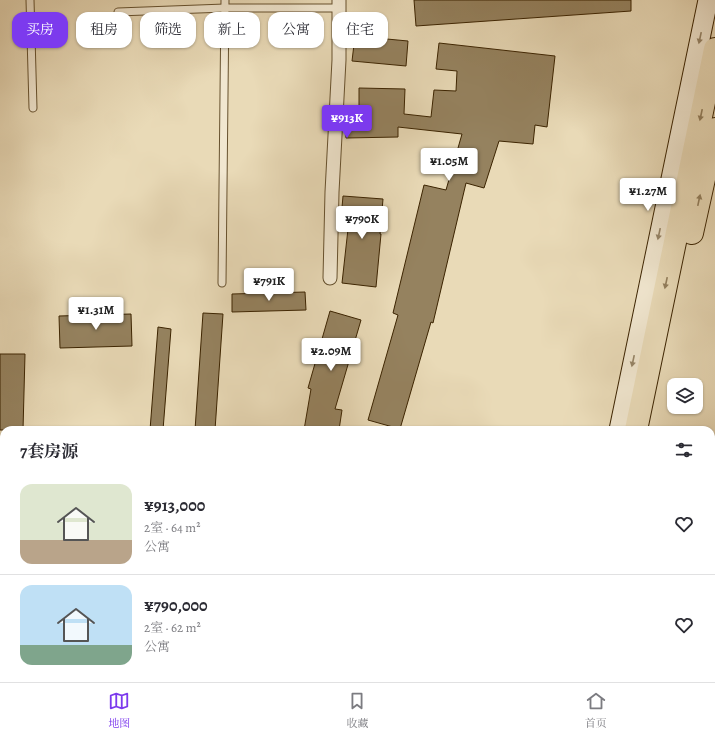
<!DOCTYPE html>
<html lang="zh">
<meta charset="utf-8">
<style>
:root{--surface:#fff;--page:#f2f2f3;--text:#2b2b33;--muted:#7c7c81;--line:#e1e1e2;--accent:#7c3aed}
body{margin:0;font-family:Alegreya,"Noto Serif SC",serif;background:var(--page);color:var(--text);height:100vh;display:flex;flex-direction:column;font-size:15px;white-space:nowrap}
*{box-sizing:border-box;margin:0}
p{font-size:13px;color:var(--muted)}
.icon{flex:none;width:22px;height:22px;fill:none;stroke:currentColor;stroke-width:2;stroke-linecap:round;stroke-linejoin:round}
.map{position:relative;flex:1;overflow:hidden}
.sheet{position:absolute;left:0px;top:426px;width:715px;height:256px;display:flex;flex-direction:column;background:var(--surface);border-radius:12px 12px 0 0;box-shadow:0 1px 3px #0004}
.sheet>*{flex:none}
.hud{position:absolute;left:12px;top:12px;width:400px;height:36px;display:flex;gap:8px}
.controls{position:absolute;left:667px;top:378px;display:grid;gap:8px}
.controls a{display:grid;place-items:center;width:36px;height:36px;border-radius:8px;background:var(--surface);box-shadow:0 1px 3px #0004;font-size:20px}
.price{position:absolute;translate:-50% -34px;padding:0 9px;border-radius:4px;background:#fff;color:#222;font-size:13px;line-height:26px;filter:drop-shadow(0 1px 2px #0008)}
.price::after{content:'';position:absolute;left:50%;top:24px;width:12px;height:9px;margin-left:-6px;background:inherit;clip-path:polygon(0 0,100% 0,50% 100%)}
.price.selected{background:var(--accent);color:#fff}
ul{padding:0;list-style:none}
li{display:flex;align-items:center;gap:12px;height:100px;padding:0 20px}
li+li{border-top:1px solid var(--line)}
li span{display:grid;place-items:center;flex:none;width:112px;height:80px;border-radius:12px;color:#555}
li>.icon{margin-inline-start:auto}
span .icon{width:48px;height:48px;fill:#fffc;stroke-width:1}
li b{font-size:17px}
h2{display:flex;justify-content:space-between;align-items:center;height:48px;padding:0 20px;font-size:17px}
.pill{padding:0 14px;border-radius:12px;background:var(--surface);box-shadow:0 1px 3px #0004;font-size:14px;line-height:36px}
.pill.selected{background:var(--accent);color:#fff}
.menu{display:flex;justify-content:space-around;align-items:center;height:56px;border-top:1px solid var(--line);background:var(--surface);font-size:11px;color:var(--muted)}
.menu a{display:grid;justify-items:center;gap:2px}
.menu .selected{color:var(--accent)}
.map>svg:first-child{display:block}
.building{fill:#95825f;stroke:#3b2300}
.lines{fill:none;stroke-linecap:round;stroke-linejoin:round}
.lane-casing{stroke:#66512e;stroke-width:9}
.street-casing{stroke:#66512e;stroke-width:15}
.secondary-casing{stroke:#3b2300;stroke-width:21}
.primary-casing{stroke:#3b2300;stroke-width:23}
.highway-casing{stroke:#3b2300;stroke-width:24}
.lane{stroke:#f1e7d0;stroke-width:7}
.street{stroke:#f1e7d0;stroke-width:13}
.secondary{stroke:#f1e7d0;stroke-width:19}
.primary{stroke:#e9dab7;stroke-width:21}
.highway{stroke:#e9dab7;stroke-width:22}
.primary-bridge-casing{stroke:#3b2300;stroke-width:23;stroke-linecap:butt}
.primary-bridge{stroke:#e9dab7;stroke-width:21}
.oneway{fill:#968568}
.oneway2{fill:#927e5c}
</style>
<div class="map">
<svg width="715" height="682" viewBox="0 0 715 682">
<rect width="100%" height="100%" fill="#e9dab7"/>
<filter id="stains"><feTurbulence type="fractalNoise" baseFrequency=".005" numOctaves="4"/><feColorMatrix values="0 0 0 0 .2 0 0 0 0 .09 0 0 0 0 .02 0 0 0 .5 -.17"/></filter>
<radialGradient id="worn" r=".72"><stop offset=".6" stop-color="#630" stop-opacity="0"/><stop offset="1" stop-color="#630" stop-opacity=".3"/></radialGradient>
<g class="building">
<polygon points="414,0 631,0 631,11 416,26"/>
<polygon points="355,36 408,41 406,66 352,61"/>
<polygon points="439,43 555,56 547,127 535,125 533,144 499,141 484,188 466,183 433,323 431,322 400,429 368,420 398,315 393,313 424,185 446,190 462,134 398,127 398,137 346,138 345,120 359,120 359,88 405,89 404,114 431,117 434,90 456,91 457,71 436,69"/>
<polygon points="343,196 383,199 380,234 381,234 376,287 342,283 349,220 341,219"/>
<polygon points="305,292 306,310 232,312 232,294"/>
<polygon points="330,311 361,320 335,409 342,410 339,430 304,430 311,389 308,388"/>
<polygon points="203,313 223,314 215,430 195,430"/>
<polygon points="131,314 132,346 60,348 59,316"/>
<polygon points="158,327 171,329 163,430 150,430"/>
<polygon points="0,354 25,354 23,430 0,430"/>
</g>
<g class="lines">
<g class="lane-casing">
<g id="lane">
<polyline points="30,0 33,108"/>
<polyline points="118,12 225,8 339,8"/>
<polyline points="222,283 225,0"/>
</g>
</g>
<g class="street-casing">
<polyline id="street" points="330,278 332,192 339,60 339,0"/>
</g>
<g class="secondary-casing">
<g id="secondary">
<polyline points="619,430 708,0"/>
<polyline points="0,596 4,596"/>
<polyline points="711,616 715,615"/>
<polyline points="711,640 714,658 711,682"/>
</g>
</g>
<g class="primary-casing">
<g id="primary">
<polyline points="0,621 4,621"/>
<polyline points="0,655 4,655"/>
<polyline points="443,678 520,682"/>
</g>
</g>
<g class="highway-casing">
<g id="highway">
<polyline points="692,233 715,129"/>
<polyline points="636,430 715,49"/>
<polyline points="0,680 8,682"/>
</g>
</g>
<use href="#lane" class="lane"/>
<use href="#street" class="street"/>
<use href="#secondary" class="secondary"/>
<use href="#primary" class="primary"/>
<use href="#highway" class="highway"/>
<g class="primary-bridge-casing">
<polyline id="primary-bridge" points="711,654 715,654"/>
</g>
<use href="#primary-bridge" class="primary-bridge"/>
</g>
<defs><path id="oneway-solid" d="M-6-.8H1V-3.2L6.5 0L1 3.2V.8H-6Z"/></defs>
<g class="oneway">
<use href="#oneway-solid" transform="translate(700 38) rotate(102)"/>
<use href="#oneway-solid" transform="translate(659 234) rotate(102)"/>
<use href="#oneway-solid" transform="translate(633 361) rotate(102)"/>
</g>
<g class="oneway2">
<use href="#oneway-solid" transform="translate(701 115) rotate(102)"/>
<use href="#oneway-solid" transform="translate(699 200) rotate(-78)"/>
<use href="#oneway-solid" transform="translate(666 283) rotate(102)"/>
</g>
<rect width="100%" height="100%" filter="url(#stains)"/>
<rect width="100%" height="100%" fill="url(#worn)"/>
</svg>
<div class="controls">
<a><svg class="icon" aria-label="layers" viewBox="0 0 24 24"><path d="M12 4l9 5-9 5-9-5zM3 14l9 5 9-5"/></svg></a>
</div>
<b class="price selected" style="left:347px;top:139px">¥913K</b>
<b class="price" style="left:449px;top:182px">¥1.05M</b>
<b class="price" style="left:648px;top:212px">¥1.27M</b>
<b class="price" style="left:362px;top:240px">¥790K</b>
<b class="price" style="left:269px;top:302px">¥791K</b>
<b class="price" style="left:96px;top:331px">¥1.31M</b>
<b class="price" style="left:331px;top:372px">¥2.09M</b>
<div class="hud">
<a class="pill selected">买房</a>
<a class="pill">租房</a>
<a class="pill">筛选</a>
<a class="pill">新上</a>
<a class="pill">公寓</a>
<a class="pill">住宅</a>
</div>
<section class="sheet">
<h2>7套房源<svg class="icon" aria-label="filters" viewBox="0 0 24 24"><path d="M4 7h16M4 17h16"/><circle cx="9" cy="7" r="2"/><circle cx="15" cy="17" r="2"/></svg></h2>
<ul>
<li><span style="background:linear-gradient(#dfe7d0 70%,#b9a48a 0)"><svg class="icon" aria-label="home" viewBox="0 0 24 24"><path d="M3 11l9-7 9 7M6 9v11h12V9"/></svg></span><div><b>¥913,000</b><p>2室 · 64 m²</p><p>公寓</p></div><svg class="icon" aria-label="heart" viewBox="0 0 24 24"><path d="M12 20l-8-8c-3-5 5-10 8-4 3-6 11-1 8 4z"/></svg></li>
<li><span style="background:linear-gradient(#bfe0f5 75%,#7fa58c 0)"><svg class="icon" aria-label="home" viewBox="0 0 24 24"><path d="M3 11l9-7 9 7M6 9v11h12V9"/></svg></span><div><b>¥790,000</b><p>2室 · 62 m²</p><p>公寓</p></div><svg class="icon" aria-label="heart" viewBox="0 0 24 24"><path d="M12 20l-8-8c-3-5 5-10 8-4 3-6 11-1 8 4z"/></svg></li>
</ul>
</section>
</div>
<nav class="menu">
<a class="selected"><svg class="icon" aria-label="map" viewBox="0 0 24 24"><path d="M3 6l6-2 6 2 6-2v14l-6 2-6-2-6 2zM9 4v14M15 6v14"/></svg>地图</a>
<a><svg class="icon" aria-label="saved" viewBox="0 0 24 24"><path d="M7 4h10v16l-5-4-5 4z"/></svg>收藏</a>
<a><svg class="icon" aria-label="home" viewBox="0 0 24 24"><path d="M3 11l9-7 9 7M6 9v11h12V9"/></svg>首页</a>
</nav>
